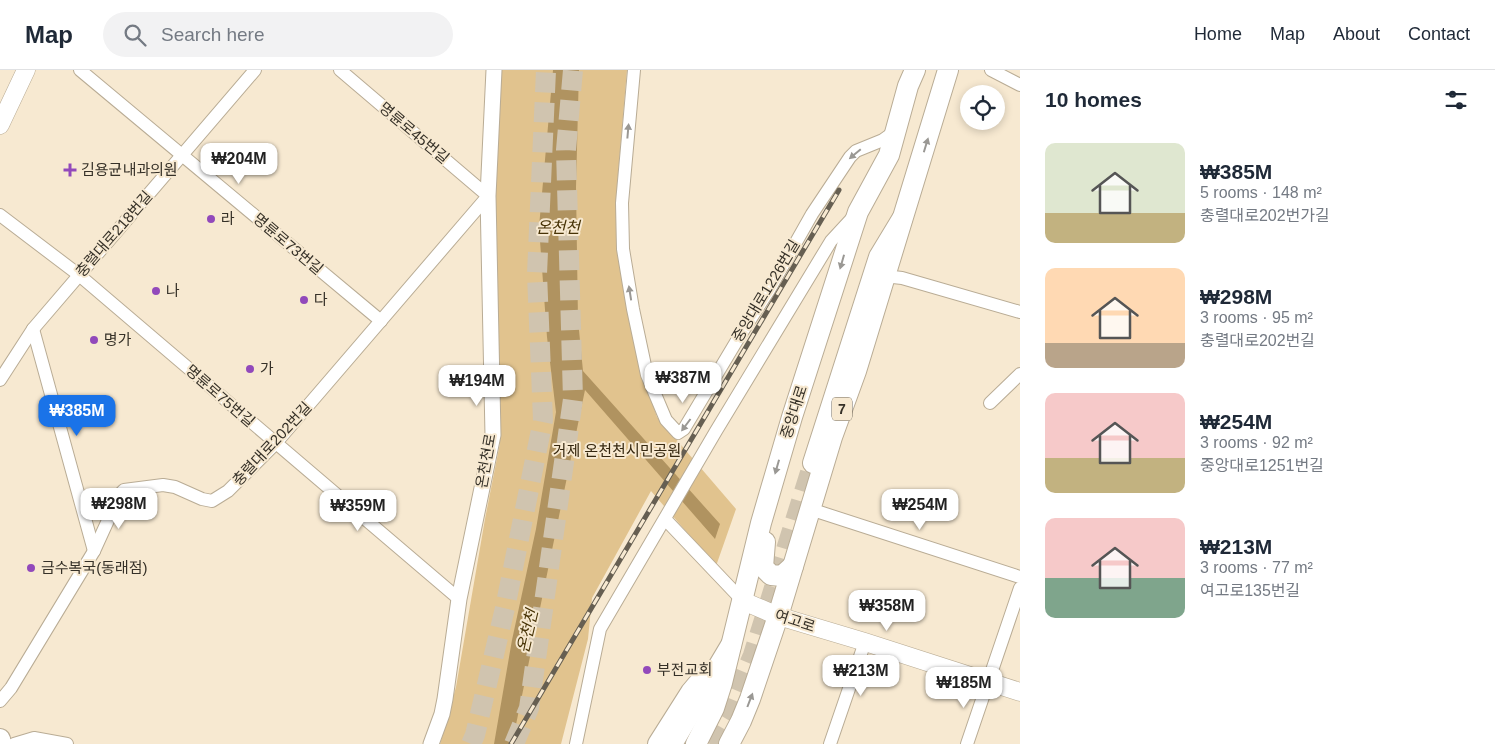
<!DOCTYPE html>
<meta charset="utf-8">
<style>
:root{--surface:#fff;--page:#f2f2f3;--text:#1f2937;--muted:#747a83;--line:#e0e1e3;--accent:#1a73e8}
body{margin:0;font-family:Arial,"Noto Sans KR",sans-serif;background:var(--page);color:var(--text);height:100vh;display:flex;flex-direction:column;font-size:19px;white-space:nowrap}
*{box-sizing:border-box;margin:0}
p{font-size:16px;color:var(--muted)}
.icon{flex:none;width:28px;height:28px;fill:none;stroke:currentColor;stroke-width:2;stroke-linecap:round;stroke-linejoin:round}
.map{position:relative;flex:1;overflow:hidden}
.drawer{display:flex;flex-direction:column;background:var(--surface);width:475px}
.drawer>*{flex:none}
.tools{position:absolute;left:960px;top:15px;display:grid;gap:10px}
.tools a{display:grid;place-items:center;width:45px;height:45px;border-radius:50%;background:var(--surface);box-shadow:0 2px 8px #0003;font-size:25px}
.price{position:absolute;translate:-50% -42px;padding:0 11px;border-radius:10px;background:#fff;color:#222;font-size:16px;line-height:32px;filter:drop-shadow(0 1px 2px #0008)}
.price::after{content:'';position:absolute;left:50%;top:30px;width:15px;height:11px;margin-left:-8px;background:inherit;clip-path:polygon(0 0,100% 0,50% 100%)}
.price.active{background:var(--accent);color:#fff}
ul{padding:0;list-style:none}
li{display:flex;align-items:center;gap:15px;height:125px;padding:0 25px}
li span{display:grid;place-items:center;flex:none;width:140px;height:100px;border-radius:10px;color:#555}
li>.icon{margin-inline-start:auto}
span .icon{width:60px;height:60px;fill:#fffc;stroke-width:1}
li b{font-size:21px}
h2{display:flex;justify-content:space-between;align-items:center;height:60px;padding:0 25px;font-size:21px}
header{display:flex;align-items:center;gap:30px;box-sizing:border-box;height:70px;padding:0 25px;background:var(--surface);border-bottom:1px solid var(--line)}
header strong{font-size:24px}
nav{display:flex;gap:28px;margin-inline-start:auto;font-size:18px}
.search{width:350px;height:45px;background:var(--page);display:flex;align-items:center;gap:12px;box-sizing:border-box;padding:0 18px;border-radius:28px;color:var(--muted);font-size:19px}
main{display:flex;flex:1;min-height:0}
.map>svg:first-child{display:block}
.green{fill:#e1c38e}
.water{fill:#b09360}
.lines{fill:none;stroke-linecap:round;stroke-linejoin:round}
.trunk-tunnel{stroke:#d0c4af;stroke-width:20;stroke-dasharray:20 10;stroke-linecap:butt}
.minor-casing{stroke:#b9ac95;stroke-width:14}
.tertiary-casing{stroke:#b9ac95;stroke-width:17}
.secondary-casing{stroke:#b9ac95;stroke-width:19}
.primary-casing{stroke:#b9ac95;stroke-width:22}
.trunk-casing{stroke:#b9ac95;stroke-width:22}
.minor{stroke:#fff;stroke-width:12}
.tertiary{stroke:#fff;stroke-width:15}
.secondary{stroke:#fff;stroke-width:18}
.primary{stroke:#fff;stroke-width:20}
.trunk{stroke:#fff;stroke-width:20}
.rail-casing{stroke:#665f52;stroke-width:5}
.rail{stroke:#f7e9d1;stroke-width:3;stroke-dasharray:9;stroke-linecap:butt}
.oneway{fill:#9a9894}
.poi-dot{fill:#9249bb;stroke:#f7e9d1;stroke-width:2}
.labels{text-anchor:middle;stroke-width:4;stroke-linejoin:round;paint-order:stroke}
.shield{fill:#f7e9d1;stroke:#70685b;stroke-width:1}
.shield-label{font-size:14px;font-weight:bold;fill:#363128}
.street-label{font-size:15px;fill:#363128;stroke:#f7e9d1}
.poi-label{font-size:15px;fill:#363128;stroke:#f7e9d1;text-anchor:start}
.park-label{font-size:15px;fill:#35270f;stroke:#f7e9d1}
.water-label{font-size:16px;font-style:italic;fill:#473306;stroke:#f7e9d1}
</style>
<header>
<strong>Map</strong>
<div class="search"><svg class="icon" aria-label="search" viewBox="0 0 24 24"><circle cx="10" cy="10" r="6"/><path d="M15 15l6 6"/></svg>Search here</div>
<nav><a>Home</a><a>Map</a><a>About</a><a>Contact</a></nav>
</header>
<main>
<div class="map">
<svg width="1020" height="674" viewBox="0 0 1020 674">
<rect width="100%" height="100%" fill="#f7e9d1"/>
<polygon class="green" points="501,0 627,0 617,117 617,182 633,269 642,302 657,347 736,439 716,496 651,421 592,528 588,569 561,674 440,674 456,617 485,449 500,373 494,137"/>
<polygon class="water" points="553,0 579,0 576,117 578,250 583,301 720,454 715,469 585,320 512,674 494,674 512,570 536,459 556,342 547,267 539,157"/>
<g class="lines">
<g class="trunk-tunnel">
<polyline points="471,674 475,665 505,538 543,350 537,204 546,0"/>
<polyline points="514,674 529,638 573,329 566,80 573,0"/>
<polyline points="710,674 730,640 753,585 813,393"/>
</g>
<g class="minor-casing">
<g id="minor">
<polyline points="80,0 381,251"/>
<polyline points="634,0 622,133 623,179 633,239 647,305 666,350 678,363 684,359 739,267 769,220 812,144 850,87 856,81 883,70 897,60"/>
<polyline points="991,0 1020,15"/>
<polyline points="0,145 79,205 459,529"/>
<polyline points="884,206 902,208 1020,242"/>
<polyline points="33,259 94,481"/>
<polyline points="0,310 33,259 255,0"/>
<polyline points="990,333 1020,304"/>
<polyline points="810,439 1020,507"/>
<polyline points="665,449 743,531"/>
<polyline points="0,631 11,618 94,481 120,424 124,420 163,415 175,417 202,429 212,431 228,421 275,374 488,126 340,0"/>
<polyline points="14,674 34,668 67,674"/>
<polyline points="576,674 600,559 716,361 831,171 855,145"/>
<polyline points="830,674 865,572"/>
<polyline points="967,674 1020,518"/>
</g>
</g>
<g class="tertiary-casing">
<polyline id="tertiary" points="431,674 442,644 445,629 459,529 493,365 488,126 494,0"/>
</g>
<g class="secondary-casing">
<g id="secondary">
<polyline points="0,55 26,0"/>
<polyline points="743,531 778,546 865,572 1020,622"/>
</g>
</g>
<g class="primary-casing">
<g id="primary">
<polyline points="765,472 763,497 771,505 782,506 793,496"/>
<polyline points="0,669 1,674"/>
<polyline points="658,674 691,622 707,603"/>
<polyline points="696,674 714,638 722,613 761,453 792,347 858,142 889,85 908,16 915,0"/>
<polyline points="729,674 741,651 750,629 778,546 832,367 856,301 948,0"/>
</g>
</g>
<g class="trunk-casing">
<g id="trunk">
<polyline points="813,393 879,187 902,149"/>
<polyline points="672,674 731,575"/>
</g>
</g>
<use href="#minor" class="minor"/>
<use href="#tertiary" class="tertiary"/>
<use href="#secondary" class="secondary"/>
<use href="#primary" class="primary"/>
<use href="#trunk" class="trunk"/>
<g class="rail-casing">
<polyline id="rail" points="511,674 839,120"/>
</g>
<use href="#rail" class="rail"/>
</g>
<defs><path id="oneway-solid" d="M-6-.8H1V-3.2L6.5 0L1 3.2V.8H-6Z" transform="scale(1.25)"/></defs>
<g class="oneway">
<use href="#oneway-solid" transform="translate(628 61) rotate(-85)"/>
<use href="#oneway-solid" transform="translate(926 75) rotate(-73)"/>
<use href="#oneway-solid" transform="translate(855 84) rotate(140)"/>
<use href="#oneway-solid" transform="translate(842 192) rotate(106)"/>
<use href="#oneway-solid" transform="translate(630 223) rotate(-99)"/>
<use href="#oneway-solid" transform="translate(686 355) rotate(127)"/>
<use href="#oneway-solid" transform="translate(777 397) rotate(106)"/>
<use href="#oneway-solid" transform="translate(750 630) rotate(-69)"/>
</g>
<g class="poi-dot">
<path d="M67.5 92.5h5v5h5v5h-5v5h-5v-5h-5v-5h5z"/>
<circle cx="211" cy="149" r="5"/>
<circle cx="156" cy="221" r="5"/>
<circle cx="304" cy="230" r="5"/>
<circle cx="94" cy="270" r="5"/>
<circle cx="250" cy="299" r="5"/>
<circle cx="31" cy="498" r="5"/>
<circle cx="647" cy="600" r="5"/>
</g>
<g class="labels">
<rect class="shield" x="832" y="327.5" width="20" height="23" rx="4"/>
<g class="shield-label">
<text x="842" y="344">7</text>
</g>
<g class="street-label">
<text transform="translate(414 63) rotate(40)" y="5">명륜로45번길</text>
<text transform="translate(114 164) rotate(-49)" y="5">충렬대로218번길</text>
<text transform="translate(288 174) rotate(40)" y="5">명륜로73번길</text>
<text transform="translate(766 221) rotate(-59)" y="5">중앙대로1226번길</text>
<text transform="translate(220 326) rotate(41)" y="5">명륜로75번길</text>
<text transform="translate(794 342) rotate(-72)" y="5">중앙대로</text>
<text transform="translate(272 374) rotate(-47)" y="5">충렬대로202번길</text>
<text transform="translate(486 391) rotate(-80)" y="5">온천천로</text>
<text transform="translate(795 551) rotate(18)" y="5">여고로</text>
</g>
<g class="poi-label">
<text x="81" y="105">김용균내과의원</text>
<text x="221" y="154">라</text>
<text x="166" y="226">나</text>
<text x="314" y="235">다</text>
<text x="104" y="275">명가</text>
<text x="260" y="304">가</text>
<text x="41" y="503">금수복국(동래점)</text>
<text x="657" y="605">부전교회</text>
</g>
<g class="park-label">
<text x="617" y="386">거제 온천천시민공원</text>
</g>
<g class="water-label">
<text x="558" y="163">온천천</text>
<text transform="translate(527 561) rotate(-77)" y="6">온천천</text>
</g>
</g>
</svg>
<div class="tools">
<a><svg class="icon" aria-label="locate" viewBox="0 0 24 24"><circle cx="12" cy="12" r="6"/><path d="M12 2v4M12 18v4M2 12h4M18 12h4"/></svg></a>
</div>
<b class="price" style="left:239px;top:115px">₩204M</b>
<b class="price" style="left:683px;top:334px">₩387M</b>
<b class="price" style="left:477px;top:337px">₩194M</b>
<b class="price active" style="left:77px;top:367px">₩385M</b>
<b class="price" style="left:119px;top:460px">₩298M</b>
<b class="price" style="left:920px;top:461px">₩254M</b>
<b class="price" style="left:358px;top:462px">₩359M</b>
<b class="price" style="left:887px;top:562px">₩358M</b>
<b class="price" style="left:861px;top:627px">₩213M</b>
<b class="price" style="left:964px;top:639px">₩185M</b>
</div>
<section class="drawer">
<h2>10 homes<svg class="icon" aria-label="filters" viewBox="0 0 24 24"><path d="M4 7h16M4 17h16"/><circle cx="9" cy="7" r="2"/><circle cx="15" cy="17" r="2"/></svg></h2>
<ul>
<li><span style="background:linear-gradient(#dfe7d0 70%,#c2b280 0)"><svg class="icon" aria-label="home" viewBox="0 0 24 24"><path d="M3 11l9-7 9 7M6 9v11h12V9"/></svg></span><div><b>₩385M</b><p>5 rooms · 148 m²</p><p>충렬대로202번가길</p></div></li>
<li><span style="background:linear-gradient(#ffd9b3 75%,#b9a48a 0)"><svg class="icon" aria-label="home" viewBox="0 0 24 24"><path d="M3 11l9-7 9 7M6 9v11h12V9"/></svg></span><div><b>₩298M</b><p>3 rooms · 95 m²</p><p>충렬대로202번길</p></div></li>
<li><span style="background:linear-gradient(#f6c9c9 65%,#c2b280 0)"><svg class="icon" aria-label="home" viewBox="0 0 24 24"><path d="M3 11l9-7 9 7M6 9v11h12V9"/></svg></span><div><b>₩254M</b><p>3 rooms · 92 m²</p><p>중앙대로1251번길</p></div></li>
<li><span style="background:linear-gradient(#f6c9c9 60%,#7fa58c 0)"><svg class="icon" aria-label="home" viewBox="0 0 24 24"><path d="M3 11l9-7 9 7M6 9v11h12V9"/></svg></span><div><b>₩213M</b><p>3 rooms · 77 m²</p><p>여고로135번길</p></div></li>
</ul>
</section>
</main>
